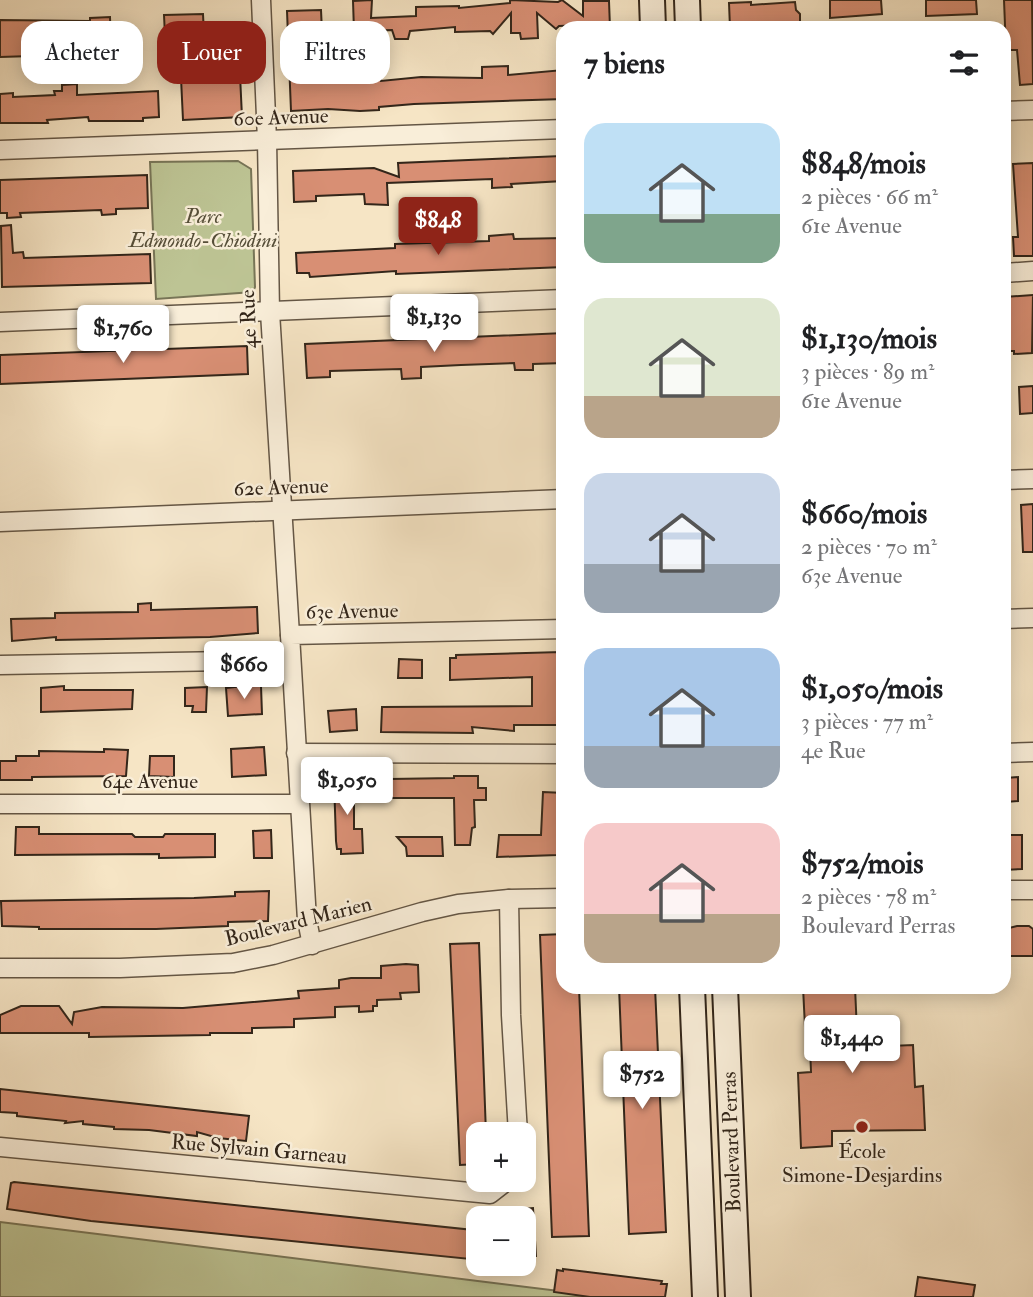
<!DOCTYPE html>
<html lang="fr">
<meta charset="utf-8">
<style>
:root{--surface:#fff;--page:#f6f6f6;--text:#202124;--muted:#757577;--accent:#8f2418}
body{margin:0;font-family:"IM FELL Double Pica",serif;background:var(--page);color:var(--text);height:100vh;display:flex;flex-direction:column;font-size:26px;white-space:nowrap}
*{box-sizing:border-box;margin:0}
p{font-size:23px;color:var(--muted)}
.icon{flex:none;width:38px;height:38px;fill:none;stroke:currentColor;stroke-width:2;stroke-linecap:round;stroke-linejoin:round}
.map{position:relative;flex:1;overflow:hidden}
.drawer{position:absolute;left:556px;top:21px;width:455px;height:973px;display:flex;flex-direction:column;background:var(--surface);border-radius:21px;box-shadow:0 4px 18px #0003}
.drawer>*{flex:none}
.banner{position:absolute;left:21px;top:21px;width:430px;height:63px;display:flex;gap:14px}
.buttons{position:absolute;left:466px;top:1122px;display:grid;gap:14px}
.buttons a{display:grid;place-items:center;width:70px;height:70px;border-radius:14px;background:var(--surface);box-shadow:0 4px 18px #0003;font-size:35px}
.price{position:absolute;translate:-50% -60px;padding:0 16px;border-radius:7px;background:#fff;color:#222;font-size:23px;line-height:46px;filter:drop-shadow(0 2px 4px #0008)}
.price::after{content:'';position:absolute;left:50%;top:42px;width:21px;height:16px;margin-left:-10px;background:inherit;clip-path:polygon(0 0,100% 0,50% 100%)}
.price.on{background:var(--accent);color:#fff}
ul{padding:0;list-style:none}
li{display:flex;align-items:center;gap:21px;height:175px;padding:0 28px}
li span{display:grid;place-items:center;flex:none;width:196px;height:140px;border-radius:21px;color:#555}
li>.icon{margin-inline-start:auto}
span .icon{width:84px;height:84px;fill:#fffc;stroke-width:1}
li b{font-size:30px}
h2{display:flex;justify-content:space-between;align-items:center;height:84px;padding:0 28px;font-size:30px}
.pill{padding:0 24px;border-radius:21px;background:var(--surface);box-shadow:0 4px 18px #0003;font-size:24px;line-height:63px}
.pill.on{background:var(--accent);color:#fff}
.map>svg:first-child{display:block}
.green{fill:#bdc494;stroke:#787557;stroke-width:2}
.building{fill:#d88f74;stroke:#33261a;stroke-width:2}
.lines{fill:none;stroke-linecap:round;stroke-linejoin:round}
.street-casing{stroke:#645645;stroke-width:21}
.secondary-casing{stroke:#33261a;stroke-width:28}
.street{stroke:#f9eed9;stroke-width:18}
.secondary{stroke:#f9eed9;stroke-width:24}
.poi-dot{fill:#8f2418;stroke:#f9eed9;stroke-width:2.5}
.labels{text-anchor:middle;stroke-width:5;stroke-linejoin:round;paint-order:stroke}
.street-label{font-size:21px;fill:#33261a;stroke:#f9eed9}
.park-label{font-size:21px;font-style:italic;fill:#564e38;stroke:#f9eed9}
.poi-label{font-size:21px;fill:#33261a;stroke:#f9eed9}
</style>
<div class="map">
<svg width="1033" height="1297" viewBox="0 0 1033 1297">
<rect width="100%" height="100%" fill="#f6e5c5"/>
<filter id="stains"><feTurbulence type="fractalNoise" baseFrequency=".00286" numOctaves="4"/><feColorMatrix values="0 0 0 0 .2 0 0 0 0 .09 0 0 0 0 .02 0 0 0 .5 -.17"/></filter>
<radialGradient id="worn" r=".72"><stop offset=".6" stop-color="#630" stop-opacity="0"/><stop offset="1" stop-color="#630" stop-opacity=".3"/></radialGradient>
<g class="green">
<polygon points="238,161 251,169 255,287 253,292 156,299 150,162"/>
<polygon points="0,1222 608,1297 0,1297"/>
</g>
<g class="building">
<polygon points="372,0 371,18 416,16 416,7 459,6 459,8 510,3 510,0 558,2 562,0 583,16 583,1 609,1 610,28 584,28 583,25 559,26 556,29 537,13 538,38 521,39 520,33 511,33 511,13 493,34 490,31 455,32 455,27 410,31 408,39 395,39 392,30 354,31 353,1"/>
<polygon points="830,0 881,0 882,14 830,18"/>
<polygon points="926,0 976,0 977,14 926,16"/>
<polygon points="1004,0 1032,0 1033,84 1020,85 1017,50 1006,50"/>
<polygon points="751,2 751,5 795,2 796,10 800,14 800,26 730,28 729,3"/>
<polygon points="321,10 324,76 380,75 381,81 421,77 482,78 482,67 508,66 508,75 563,70 564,99 414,104 379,107 379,110 360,111 328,109 291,111 287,11"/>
<polygon points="203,14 206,77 240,75 242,117 183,120 181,78 167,78 164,15"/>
<polygon points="110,17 111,47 67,47 67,49 45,49 45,52 30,52 31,56 0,57 0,20 90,21 90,18"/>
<polygon points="77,84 77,95 158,91 159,117 143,118 143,121 89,121 88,117 47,120 48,123 0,123 0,94 13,93 13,97 55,95 54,91 62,91 62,85"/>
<polygon points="561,156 563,181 511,184 512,187 492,188 492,179 387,183 388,205 365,204 364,194 316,196 316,201 294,202 293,171 374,168 399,177 398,163"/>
<polygon points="1033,163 1033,256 1014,256 1013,237 1018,237 1013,164"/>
<polygon points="147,175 148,208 116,209 116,214 102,215 101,210 20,213 21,217 7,218 7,213 0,213 0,180"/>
<polygon points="11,225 13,253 23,252 24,258 150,254 151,283 2,287 1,226"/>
<polygon points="513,234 514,239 564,238 564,267 396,274 396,271 310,277 309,273 297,273 296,253 395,248 395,244 489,241 489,236"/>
<polygon points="1033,295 1032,353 1014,354 1014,351 1004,351 1004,297"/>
<polygon points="564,333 564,363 533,364 533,370 515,370 514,363 461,365 421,367 421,378 402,379 401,369 330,371 330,377 307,378 305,344"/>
<polygon points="247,346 248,374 0,384 0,355"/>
<polygon points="1033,386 1033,413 1020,414 1019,387"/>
<polygon points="1033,504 1033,552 1023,552 1021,505"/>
<polygon points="151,603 151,610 257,607 258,633 210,637 56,640 56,637 12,641 11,619 55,618 55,613 138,612 138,604"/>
<polygon points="561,652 562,674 561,677 557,677 557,725 514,725 514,731 472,727 473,733 381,732 382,707 532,706 532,677 450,680 450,658 456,658 456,655"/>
<polygon points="399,659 422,660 422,678 398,678"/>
<polygon points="64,686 64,690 133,690 132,709 41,712 41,688"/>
<polygon points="243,686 261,686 262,714 228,716 226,688"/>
<polygon points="207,687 206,712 192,712 193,706 185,706 185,688"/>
<polygon points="356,709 357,730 330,732 328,711"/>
<polygon points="264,747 266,775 232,777 231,749"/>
<polygon points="104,749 128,750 126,776 32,777 32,780 0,780 0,761 16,761 16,756 39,756 39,751 104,752"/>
<polygon points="150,756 174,756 174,777 149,776"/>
<polygon points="454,776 478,776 478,788 486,788 486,800 474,800 475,827 472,828 470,845 455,845 454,798 390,798 390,779 454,778"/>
<polygon points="1018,777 1018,801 1006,802 1006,778"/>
<polygon points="357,779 358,798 354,798 354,829 362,829 363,853 341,854 341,849 337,849 336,841 334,780"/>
<polygon points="543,792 564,793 564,816 558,816 557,855 497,857 499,835 541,835"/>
<polygon points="16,827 39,827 39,834 132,834 135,837 163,837 165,834 215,834 215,857 159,858 159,854 15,855"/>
<polygon points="271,830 272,858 254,858 253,831"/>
<polygon points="1004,835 1022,835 1022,869 1004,870"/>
<polygon points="397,837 442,837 443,856 407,856 406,847"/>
<polygon points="269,891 268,921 228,922 228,926 156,929 39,929 39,927 2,926 1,901 194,898 235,896 235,892"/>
<polygon points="1017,926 1029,926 1033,929 1033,956 1007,956 1009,928"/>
<polygon points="564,934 564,987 579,987 589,1236 552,1237 540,935"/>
<polygon points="479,943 486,1134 478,1134 478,1164 460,1165 450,944"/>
<polygon points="406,964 418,965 419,992 400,993 401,999 377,1000 377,1006 373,1006 373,1011 359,1012 359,1006 335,1007 335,1017 294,1019 294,1027 252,1028 252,1033 210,1033 210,1035 89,1037 89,1033 0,1033 0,1015 21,1006 59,1006 72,1024 74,1012 102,1007 183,1008 299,998 298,991 339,988 339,980 351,978 381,978 381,966"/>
<polygon points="619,987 655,987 666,1232 629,1234"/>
<polygon points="803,987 855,987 857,1032 865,1031 866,1047 913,1045 915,1087 923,1086 925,1130 832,1131 832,1146 801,1148 798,1073 811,1072 810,1047 806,1047"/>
<polygon points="0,1089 249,1116 246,1141 218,1138 197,1132 197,1136 149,1130 114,1129 114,1127 83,1124 83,1121 65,1123 66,1121 17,1116 17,1113 0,1112"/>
<polygon points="14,1182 473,1230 470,1259 91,1221 7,1209 11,1183"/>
<polygon points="533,1208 536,1256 523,1256 523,1209"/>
<polygon points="563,1269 662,1281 661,1284 667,1284 665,1297 590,1297 554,1292 557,1270 563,1271"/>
<polygon points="918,1277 975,1285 973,1297 915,1297"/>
</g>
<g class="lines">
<g class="street-casing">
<g id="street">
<polyline points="261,0 267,140 270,312 290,635"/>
<polyline points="1004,111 1033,110"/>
<polyline points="0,150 564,129"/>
<polyline points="1004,273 1033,271"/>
<polyline points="0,322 564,299"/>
<polyline points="1004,480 1033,479"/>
<polyline points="0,522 564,499"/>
<polyline points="1004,619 1033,618"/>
<polyline points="0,665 291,660"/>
<polyline points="296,753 564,754"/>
<polyline points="1004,753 1033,752"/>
<polyline points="0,804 299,804"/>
<polyline points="1004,890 1033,890"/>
<polyline points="509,899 511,1015 518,1134"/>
<polyline points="312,945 307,920 290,635 564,629"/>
<polyline points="0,968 120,968 233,963 273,955 422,912 458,904 509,899 564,898"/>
<polyline points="0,1147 490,1194 508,1180"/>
</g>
</g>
<g class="secondary-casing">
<g id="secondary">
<polyline points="652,0 653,28"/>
<polyline points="687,0 688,28"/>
<polyline points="692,987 705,1297"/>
<polyline points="725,987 738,1297"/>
</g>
</g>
<use href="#street" class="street"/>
<use href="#secondary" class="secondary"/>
</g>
<circle class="poi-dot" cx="862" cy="1127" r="7"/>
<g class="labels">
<g class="street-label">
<text transform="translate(281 117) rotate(-2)" y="7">60e Avenue</text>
<text transform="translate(248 319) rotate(-92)" y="7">4e Rue</text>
<text transform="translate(281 487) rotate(-2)" y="7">62e Avenue</text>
<text transform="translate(352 611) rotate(-1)" y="7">63e Avenue</text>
<text x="150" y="788">64e Avenue</text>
<text transform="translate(298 921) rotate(-14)" y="7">Boulevard Marien</text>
<text transform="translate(731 1142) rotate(-92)" y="7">Boulevard Perras</text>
<text transform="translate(259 1149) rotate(5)" y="7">Rue Sylvain Garneau</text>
</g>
<g class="park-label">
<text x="203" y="223">Parc<tspan x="203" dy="24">Edmondo-Chiodini</tspan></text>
</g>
<g class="poi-label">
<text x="862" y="1158">École<tspan x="862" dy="24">Simone-Desjardins</tspan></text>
</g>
</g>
<rect width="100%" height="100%" filter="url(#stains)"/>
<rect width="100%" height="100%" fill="url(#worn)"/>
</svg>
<div class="buttons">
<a>+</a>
<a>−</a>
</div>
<b class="price on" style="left:438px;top:257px">$848</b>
<b class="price" style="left:434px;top:354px">$1,130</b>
<b class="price" style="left:123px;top:365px">$1,760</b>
<b class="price" style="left:244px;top:701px">$660</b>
<b class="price" style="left:347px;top:817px">$1,050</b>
<b class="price" style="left:852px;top:1075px">$1,440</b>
<b class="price" style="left:642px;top:1111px">$752</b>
<div class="banner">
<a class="pill">Acheter</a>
<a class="pill on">Louer</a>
<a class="pill">Filtres</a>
</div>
<section class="drawer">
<h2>7 biens<svg class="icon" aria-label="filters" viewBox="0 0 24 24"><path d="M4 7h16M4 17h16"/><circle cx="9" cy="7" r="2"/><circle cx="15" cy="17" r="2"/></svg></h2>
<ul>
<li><span style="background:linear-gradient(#bfe0f5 65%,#7fa58c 0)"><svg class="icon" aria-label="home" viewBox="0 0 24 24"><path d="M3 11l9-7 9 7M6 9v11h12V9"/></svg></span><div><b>$848/mois</b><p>2 pièces · 66 m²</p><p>61e Avenue</p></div></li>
<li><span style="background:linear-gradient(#dfe7d0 70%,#b9a48a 0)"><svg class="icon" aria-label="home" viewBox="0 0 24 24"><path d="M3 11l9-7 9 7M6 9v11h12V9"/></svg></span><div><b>$1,130/mois</b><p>3 pièces · 89 m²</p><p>61e Avenue</p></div></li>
<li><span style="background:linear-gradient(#c9d6e8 65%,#9aa5b1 0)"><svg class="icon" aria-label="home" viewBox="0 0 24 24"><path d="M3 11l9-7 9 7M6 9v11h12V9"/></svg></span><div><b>$660/mois</b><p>2 pièces · 70 m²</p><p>63e Avenue</p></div></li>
<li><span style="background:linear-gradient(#a9c7e8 70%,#9aa5b1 0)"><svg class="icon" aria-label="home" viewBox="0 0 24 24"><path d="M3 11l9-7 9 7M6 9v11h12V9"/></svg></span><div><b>$1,050/mois</b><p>3 pièces · 77 m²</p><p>4e Rue</p></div></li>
<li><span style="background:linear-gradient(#f6c9c9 65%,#b9a48a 0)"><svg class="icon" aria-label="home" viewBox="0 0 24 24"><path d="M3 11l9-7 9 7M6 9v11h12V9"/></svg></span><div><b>$752/mois</b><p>2 pièces · 78 m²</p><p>Boulevard Perras</p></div></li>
</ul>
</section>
</div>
